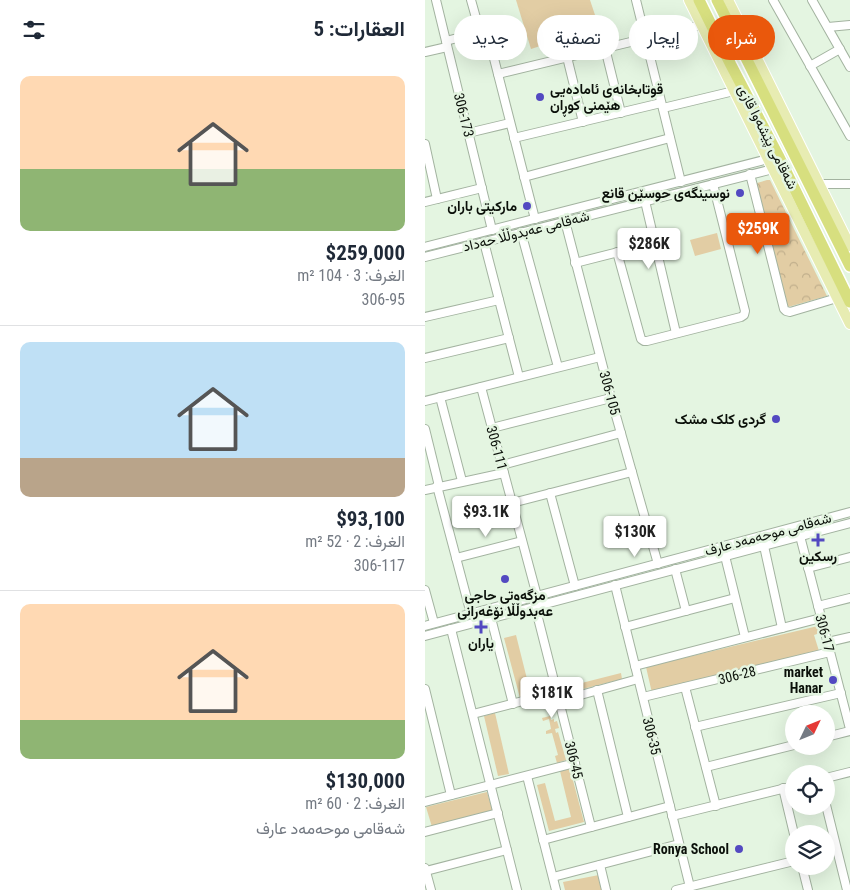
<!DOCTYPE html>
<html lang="ar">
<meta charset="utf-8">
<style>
:root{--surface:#fff;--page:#f6f6f7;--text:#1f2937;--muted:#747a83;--line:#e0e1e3;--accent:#ea580c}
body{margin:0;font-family:"Roboto Condensed",Vazirmatn,sans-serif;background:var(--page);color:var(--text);direction:rtl;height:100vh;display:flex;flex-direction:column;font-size:19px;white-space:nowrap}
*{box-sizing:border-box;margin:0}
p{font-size:16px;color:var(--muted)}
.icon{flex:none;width:28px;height:28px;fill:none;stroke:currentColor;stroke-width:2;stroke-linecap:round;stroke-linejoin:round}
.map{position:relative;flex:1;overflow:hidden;direction:ltr}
.sheet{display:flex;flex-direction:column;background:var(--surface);width:425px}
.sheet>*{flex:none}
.top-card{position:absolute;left:15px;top:15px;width:335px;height:45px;direction:rtl;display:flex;gap:10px}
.needle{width:32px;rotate:47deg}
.controls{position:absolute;left:360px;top:705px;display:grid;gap:10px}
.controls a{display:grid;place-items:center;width:50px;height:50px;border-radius:50%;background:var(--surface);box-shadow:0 5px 20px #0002;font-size:25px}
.price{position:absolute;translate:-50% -42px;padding:0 11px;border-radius:5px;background:#fff;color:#222;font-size:16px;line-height:32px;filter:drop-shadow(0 1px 2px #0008)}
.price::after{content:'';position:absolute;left:50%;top:30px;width:15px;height:11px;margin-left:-8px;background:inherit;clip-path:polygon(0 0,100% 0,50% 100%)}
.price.current{background:var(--accent);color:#fff}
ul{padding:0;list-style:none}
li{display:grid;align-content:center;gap:10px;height:265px;padding:0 20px}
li+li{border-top:1px solid var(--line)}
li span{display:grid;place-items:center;height:155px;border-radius:10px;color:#555}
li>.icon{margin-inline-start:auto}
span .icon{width:90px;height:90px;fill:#fffc;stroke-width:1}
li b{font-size:21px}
h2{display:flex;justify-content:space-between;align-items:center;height:60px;padding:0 20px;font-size:21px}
.tag{padding:0 18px;border-radius:22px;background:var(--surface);box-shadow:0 5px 20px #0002;font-size:18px;line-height:45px}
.tag.current{background:var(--accent);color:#fff}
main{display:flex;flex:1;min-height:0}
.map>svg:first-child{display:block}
.green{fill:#e2cda4}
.forest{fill:url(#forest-crowns)}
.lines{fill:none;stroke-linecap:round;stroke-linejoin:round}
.minor-casing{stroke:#a3b3a0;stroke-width:10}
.major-casing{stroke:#fff;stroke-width:12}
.highway-casing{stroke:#fff;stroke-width:14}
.minor{stroke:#fff;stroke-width:8}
.major{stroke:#e7ecb2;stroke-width:10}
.highway{stroke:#d7df7f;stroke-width:11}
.poi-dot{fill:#5349c1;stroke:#e4f5e1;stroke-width:2}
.labels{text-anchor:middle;stroke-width:5;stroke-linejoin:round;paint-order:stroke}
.poi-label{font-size:14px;font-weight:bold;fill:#0b100a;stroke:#e4f5e1;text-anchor:end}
.street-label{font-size:14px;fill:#0b100a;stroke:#e4f5e1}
</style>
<main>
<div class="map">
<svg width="425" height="890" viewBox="0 0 425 890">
<defs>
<pattern id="forest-crowns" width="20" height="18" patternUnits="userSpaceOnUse" patternTransform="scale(1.25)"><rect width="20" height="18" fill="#e2cda4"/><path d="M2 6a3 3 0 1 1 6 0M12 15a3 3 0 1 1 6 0" fill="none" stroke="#c1af8c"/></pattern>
</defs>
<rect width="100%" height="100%" fill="#e4f5e1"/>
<g class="green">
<polygon points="91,0 165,0 174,27 106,49"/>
<polygon points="292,233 296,249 270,256 265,240"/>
<polygon points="393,626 395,633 389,635 394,651 227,693 221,667"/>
<polygon points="91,635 106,695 95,698 79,638"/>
<polygon points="196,673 197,679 138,694 137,688"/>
<polygon points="70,713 84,774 73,776 59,716"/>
<polygon points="125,716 126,720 129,719 129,722 132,721 134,728 130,729 131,733 133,732 141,760 132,763 130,756 133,755 127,733 121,734 121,731 126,729 124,719 118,721 117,718"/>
<polygon points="145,769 159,822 124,831 112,785 120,783 130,821 146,817 135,771"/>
<polygon points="62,792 68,812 7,827 1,807"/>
<polygon points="174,875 177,890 140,890 138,882"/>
</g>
<polygon class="forest" points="342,180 345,180 402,296 363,307 330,185 332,183"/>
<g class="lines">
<g class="minor-casing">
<g id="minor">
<polyline points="11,0 67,230"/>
<polyline points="46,0 55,32"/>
<polyline points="211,0 256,182"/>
<polyline points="348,0 425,136"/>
<polyline points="387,0 425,67"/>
<polyline points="403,27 425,25"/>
<polyline points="21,41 55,32 59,33 63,35 110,219"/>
<polyline points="180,48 196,113"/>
<polyline points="0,52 22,47"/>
<polyline points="142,57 158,122"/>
<polyline points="385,66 415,49"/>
<polyline points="73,74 276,25"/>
<polyline points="238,108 309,91"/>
<polyline points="43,133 85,123"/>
<polyline points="89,138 236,103"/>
<polyline points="0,144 12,199"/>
<polyline points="325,174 359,309 361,311 365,312 412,298"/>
<polyline points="99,177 245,138"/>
<polyline points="394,184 425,184"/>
<polyline points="220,201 251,333"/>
<polyline points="0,202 57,188"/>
<polyline points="140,221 186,398 233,564"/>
<polyline points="96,232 133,367"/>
<polyline points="59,242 94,377"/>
<polyline points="0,247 343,159"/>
<polyline points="192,252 216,339 219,341 222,341 316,317 319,315 320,311 288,184"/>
<polyline points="0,257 348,169"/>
<polyline points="150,263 229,243"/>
<polyline points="0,317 74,300"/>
<polyline points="0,358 84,338"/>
<polyline points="56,387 112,596"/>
<polyline points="15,397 37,481"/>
<polyline points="0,401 175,357"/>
<polyline points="67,428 186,398"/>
<polyline points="0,429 14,486"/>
<polyline points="77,465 196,433"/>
<polyline points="12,486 46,614"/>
<polyline points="0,490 79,473"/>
<polyline points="125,493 150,586"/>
<polyline points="87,503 207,472"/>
<polyline points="375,536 425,729"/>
<polyline points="339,546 357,628"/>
<polyline points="300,556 320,637"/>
<polyline points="31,558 97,541"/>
<polyline points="383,568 425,557"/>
<polyline points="250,569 261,611"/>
<polyline points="190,585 265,887"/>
<polyline points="0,590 9,623"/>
<polyline points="110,606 166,827"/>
<polyline points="393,606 425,598"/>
<polyline points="66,618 88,704"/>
<polyline points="0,626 425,512"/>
<polyline points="200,627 310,598"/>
<polyline points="26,629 92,890"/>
<polyline points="0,636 425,523"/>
<polyline points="403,642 425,637"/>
<polyline points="210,666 396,618"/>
<polyline points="260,687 291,806"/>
<polyline points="0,689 26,795"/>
<polyline points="172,690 203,817"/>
<polyline points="218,697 405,652"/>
<polyline points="134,701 213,679"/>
<polyline points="48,714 132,692"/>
<polyline points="270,727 416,693"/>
<polyline points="401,737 425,731"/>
<polyline points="281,767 369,745"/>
<polyline points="102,776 131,890"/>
<polyline points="401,778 425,772"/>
<polyline points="358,788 369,834"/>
<polyline points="0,802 150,763"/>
<polyline points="401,805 422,890"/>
<polyline points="247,816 369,786"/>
<polyline points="0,832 73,813"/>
<polyline points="118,840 245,806"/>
<polyline points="175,865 181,890"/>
<polyline points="377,866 383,890"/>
<polyline points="0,868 6,890"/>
<polyline points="1,871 82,850"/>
<polyline points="128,877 254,844"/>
<polyline points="251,890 369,861"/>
</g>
</g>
<g class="major-casing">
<g id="major">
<polyline points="264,0 425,324"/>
<polyline points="303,0 425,246"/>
</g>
</g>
<g class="highway-casing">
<g id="highway">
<polyline points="274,0 306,65 353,155 425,302"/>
<polyline points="292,0 425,266"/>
</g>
</g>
<use href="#minor" class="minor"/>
<use href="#major" class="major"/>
<use href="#highway" class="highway"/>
</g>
<g class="poi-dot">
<circle cx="115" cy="97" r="5"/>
<circle cx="315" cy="193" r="5"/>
<circle cx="102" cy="206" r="5"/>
<circle cx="351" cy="419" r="5"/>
<path d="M390.5 532.5h5v5h5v5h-5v5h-5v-5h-5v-5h5z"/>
<circle cx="80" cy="579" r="5"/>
<path d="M53.5 619.5h5v5h5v5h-5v5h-5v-5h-5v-5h5z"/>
<circle cx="408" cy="680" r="5"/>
<circle cx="314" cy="849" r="5"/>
</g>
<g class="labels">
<g class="poi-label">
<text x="125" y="94" text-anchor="start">قوتابخانەی ئامادەیی<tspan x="125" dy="16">هێمنی کوڕان</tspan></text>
<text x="305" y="198">نوسینگەی حوسێن قانع</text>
<text x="92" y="211">ماركيتى باران</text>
<text x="341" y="424">گردی کلک مشک</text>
<text x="393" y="561" text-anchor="middle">رسکین</text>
<text x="80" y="600" text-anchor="middle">مزگەوتی حاجی<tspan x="80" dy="16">عەبدوڵڵا نۆغەرانی</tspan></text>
<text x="56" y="648" text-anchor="middle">یاران</text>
<text x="398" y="677">market<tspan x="398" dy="16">Hanar</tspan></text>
<text x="304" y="854">Ronya School</text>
</g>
<g class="street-label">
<text transform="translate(39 115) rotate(76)" y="5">306-173</text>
<text transform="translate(343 137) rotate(63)" y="5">شەقامی پێشەوا قازی</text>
<text transform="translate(101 231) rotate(-14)" y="5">شەقامی عەبدوڵڵا حەداد</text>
<text transform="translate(185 393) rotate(75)" y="5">306-105</text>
<text transform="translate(72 448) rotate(75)" y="5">306-111</text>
<text transform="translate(343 534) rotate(-15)" y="5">شەقامی موحەمەد عارف</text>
<text transform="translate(400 633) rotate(75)" y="5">306-17</text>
<text transform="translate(312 675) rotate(-14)" y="5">306-28</text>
<text transform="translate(227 736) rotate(76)" y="5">306-35</text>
<text transform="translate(149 760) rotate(76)" y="5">306-45</text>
</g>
</g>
</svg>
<div class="controls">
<a><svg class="needle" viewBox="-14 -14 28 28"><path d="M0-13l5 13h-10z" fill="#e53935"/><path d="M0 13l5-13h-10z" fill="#747a83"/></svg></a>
<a><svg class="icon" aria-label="locate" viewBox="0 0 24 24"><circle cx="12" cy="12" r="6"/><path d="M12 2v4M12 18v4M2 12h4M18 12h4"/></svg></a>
<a><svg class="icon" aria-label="layers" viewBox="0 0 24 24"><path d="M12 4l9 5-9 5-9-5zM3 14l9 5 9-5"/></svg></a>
</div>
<b class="price current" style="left:333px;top:255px">$259K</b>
<b class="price" style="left:224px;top:270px">$286K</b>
<b class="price" style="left:61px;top:538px">$93.1K</b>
<b class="price" style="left:210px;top:558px">$130K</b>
<b class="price" style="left:127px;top:719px">$181K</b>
<div class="top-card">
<a class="tag current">شراء</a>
<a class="tag">إيجار</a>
<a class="tag">تصفية</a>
<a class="tag">جديد</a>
</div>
</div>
<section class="sheet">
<h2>العقارات: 5<svg class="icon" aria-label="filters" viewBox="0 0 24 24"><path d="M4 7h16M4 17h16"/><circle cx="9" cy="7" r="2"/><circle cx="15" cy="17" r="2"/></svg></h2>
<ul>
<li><span style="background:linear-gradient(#ffd9b3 60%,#8fb573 0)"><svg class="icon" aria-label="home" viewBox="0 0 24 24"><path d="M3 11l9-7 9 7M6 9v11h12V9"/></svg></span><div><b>$259,000</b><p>الغرف: 3 · 104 m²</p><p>306-95</p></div></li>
<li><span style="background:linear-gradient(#bfe0f5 75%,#b9a48a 0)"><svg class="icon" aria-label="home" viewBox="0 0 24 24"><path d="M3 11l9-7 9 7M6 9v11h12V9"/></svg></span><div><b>$93,100</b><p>الغرف: 2 · 52 m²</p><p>306-117</p></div></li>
<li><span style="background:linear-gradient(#ffd9b3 75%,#8fb573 0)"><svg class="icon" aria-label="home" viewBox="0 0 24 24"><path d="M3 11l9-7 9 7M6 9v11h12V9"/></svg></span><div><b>$130,000</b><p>الغرف: 2 · 60 m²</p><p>شەقامی موحەمەد عارف</p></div></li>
</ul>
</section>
</main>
